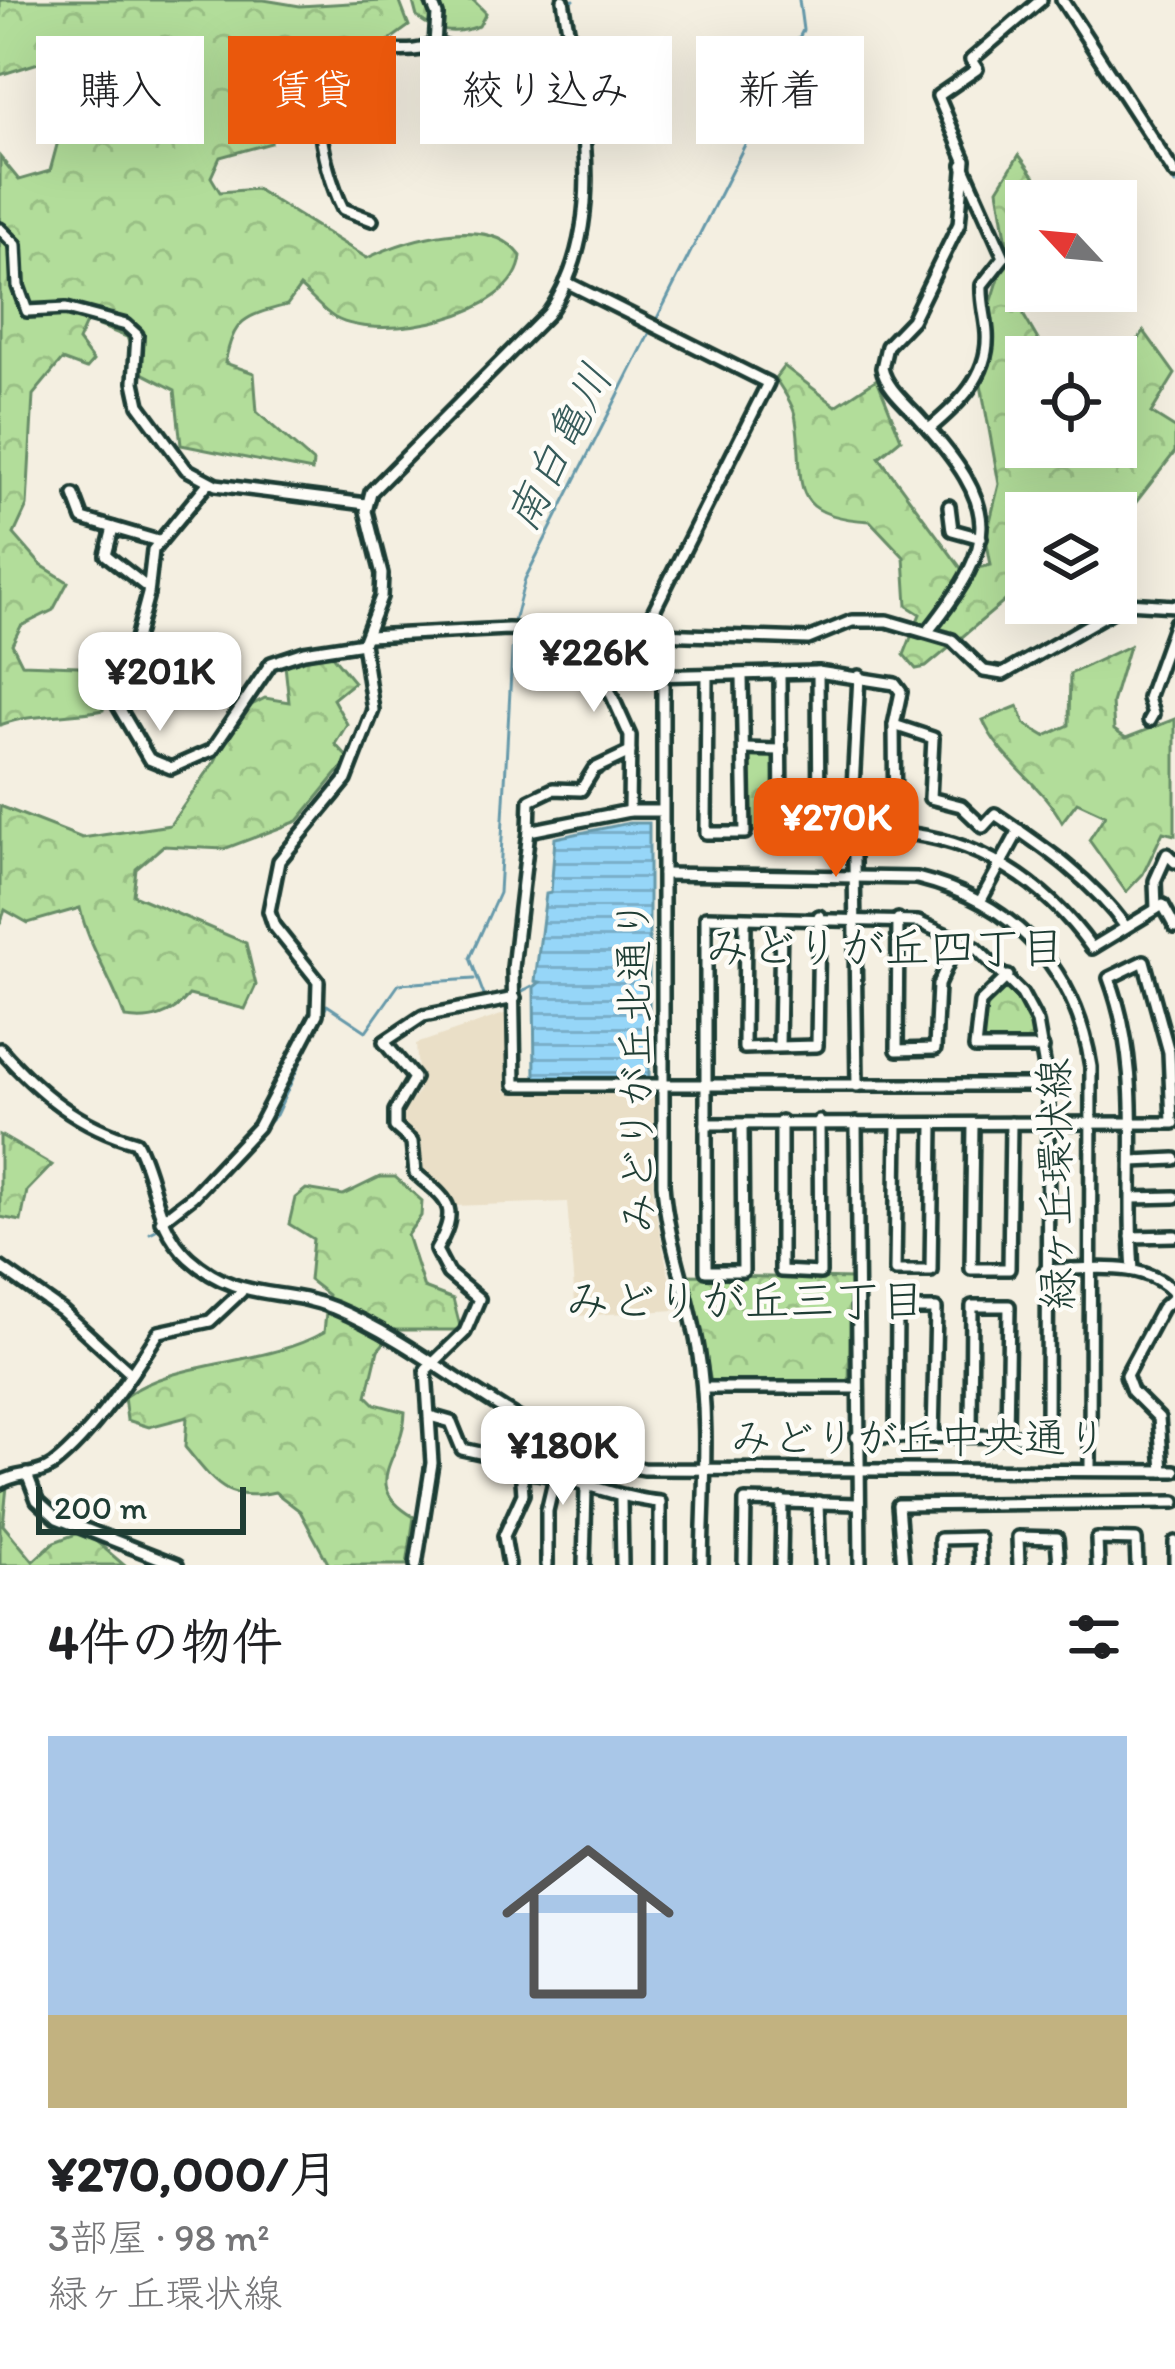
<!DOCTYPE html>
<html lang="ja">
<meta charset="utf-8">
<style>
:root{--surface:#fff;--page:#f2f2f2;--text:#202124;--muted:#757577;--accent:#ea580c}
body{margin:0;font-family:Itim,"Klee One",sans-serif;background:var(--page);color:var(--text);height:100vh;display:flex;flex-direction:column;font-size:45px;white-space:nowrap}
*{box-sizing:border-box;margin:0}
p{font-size:39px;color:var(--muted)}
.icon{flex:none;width:66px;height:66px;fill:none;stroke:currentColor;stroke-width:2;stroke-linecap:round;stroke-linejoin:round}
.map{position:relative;height:1565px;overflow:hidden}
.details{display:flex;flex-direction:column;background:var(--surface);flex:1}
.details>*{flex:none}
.hud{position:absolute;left:36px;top:36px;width:1104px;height:108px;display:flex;gap:24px}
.needle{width:78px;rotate:296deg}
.tools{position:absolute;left:1005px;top:180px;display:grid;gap:24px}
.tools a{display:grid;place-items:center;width:132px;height:132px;border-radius:0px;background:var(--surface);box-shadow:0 12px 48px #0002;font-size:60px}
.scale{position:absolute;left:36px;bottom:30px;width:210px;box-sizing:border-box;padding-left:12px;border:6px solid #1f3d34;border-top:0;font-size:33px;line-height:42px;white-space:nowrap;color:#1f3d34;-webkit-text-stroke:9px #fdfcf7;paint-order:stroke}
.price{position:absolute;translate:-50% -102px;padding:0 27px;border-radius:24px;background:#fff;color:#222;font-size:39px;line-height:78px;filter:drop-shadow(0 3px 6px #0008)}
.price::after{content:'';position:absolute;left:50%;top:72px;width:36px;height:27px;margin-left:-18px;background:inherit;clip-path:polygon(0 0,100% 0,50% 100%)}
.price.current{background:var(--accent);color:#fff}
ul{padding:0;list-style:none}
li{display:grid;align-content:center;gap:24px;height:636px;padding:0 48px}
li span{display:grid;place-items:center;height:372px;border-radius:0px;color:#555}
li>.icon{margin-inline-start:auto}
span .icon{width:216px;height:216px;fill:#fffc;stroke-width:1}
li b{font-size:51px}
h2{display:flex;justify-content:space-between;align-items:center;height:144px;padding:0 48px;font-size:51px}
.tag{padding:0 42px;border-radius:0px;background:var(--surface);box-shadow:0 12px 48px #0002;font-size:42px;line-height:108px}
.tag.current{background:var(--accent);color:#fff}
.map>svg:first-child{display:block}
.built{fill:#eadfc7}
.forest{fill:url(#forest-crowns);stroke:#688d67;stroke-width:3}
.water{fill:url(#water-rules);stroke:#69a;stroke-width:3}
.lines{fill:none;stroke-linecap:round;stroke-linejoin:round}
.stream{stroke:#69a;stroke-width:3}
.minor-casing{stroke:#1f3d34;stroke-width:18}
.minor{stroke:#fdfcf7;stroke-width:9}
.labels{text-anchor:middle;stroke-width:9;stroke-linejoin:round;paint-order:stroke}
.street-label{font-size:42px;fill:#1f3d34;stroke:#fdfcf7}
.water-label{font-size:45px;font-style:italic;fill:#375c5b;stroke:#fdfcf7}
.neighbourhood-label{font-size:45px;fill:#1f3d34;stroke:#fdfcf7}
</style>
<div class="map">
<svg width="1175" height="1565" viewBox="0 0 1175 1565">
<defs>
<pattern id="forest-crowns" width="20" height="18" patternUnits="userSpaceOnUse" patternTransform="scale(3)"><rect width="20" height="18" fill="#b2dd9a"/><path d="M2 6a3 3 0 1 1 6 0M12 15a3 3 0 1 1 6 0" fill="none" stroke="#99bf85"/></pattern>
<pattern id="water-rules" width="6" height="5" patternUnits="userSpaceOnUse" patternTransform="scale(3)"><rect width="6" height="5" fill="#96d6f8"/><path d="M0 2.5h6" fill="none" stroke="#7aafca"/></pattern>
</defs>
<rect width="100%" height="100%" fill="#f4efe1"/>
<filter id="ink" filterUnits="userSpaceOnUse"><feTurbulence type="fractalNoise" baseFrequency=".00833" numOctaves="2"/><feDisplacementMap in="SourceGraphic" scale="24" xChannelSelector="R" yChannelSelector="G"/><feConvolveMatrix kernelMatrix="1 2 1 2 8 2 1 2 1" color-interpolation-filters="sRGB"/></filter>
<g filter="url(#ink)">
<polygon class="built" points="507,1013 506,1091 655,1094 653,1199 676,1310 576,1316 567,1202 453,1206 425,1176 421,1154 401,1128 400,1117 419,1091 416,1044"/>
<g class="forest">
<path d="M 0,0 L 264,0 L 300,6 L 399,0 L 409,26 L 384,44 L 326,53 L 296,47 L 250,67 L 241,100 L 274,128 L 271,143 L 220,157 L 211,177 L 220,192 L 256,189 L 367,258 C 408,239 490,213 521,256 C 516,317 381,343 335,318 C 323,311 311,296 300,287 L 287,305 C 245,316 234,318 225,363 L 254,373 L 257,412 L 313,462 L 312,471 L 181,445 L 175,390 L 140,372 L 127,337 L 87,321 L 78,341 L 93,361 L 86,369 L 62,360 L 33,395 L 27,506 L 14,534 L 41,565 L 68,582 L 53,610 L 21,626 L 12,644 L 22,664 L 78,666 L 107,682 L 103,710 C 68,717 33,713 0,725 L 0,157 L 19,180 L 50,171 L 61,130 L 91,88 L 48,60 L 0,75 Z"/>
<path d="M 473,0 L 486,13 L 479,26 C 454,35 438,33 417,17 L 413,2 Z"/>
<path d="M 1019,155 L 1053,201 L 1026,201 L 1024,316 L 1048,357 L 1026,357 L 1026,447 L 1116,447 L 1116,372 L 1144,331 L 1175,374 L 1151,413 L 1175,428 L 1175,452 L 1116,528 L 1116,513 L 1026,513 L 1026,603 L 1011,596 L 926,667 L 916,669 L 904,655 L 920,614 L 907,606 L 904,557 L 870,521 C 782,516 806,481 796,420 C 794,405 783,391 775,378 L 784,366 L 836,406 L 877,379 L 901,439 L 879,457 L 963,571 L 991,565 L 986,538 L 999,484 L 981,385 L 988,313 L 1008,249 L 998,189 Z"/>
<path d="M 1129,646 L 1112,703 L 1114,730 L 1126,738 L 1175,719 L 1175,835 L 1163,832 L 1143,874 L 1126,892 L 1089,840 L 1105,815 L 1077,802 L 1062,822 C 1042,784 999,759 983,720 L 1018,706 L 1025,724 L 1045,736 L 1069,725 L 1070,674 Z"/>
<path d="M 330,653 L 354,682 L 333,699 L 347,724 L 335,744 L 349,759 L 298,821 L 224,849 L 163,846 L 136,869 L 133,895 L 246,943 L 256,985 L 245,1009 L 189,995 C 171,1016 152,1022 125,1018 C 112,979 89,948 80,908 L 28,923 L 5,910 L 0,924 L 0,806 L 82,838 L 170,825 L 215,761 L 240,711 L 265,698 L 289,702 L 285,665 Z"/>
<polygon points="747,753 779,753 778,830 748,832"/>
<polygon points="1004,983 1030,1015 1039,1044 979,1042 981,1016"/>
<polygon points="0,1135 52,1165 27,1191 21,1221 0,1217"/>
<path d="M 380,1177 L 395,1177 L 422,1201 L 421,1216 L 407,1235 L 424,1288 L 453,1299 L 461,1330 L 395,1330 L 378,1350 L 367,1396 L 375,1404 L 405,1412 C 404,1458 357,1484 414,1517 L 407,1565 L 329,1565 L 300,1511 L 275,1492 C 225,1503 215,1483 185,1447 L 187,1417 L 149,1427 L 127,1420 L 124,1397 C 179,1358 263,1367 324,1332 L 328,1295 L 309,1280 L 313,1239 L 289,1224 L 295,1198 L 306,1189 L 343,1195 Z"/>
<polygon points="688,1275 851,1279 849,1382 711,1382"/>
<polygon points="7,1486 3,1525 33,1561 54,1542 84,1531 124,1565 0,1565 0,1488"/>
</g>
<polygon class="water" points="629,823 649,823 649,1077 535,1077 534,987 540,982 535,981 546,894 551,893 555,838"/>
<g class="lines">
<g class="stream">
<polyline points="574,0 569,2 575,37"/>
<polyline points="1056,0 1175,184"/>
<polyline points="513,626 525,579 803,30 799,0"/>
<polyline points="517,994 532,986"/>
<polyline points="485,998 470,958 499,893 513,635"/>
<polyline points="170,1222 276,1115 327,1005 366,1031 399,984 474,979"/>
<polyline points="150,1233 162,1227"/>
</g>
<g class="minor-casing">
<g id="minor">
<polyline points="431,0 437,15 435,44"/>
<polyline points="1062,0 1175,174"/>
<path d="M 372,220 L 343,209 C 324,170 294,64 361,51 C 387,47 412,56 435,44 C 486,58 528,75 568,31"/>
<polyline points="0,229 16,245 18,286 27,311 66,309 126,325 137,335 134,382 139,405 186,469 216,485 366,504"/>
<polyline points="566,282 768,383 641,636"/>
<path d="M 929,429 C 958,405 990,375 987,333 C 986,317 981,302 982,285 L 1004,257 L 963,165"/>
<polyline points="209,482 153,550 148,594 118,706 149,759 171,768 212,750 271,663 304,652 363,643"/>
<polyline points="74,495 83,519 158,541"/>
<polyline points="949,506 952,530 981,538"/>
<polyline points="113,528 106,555 148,588"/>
<polyline points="545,630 607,685 630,736 629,811"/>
<path d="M 929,630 C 1000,540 999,507 921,420 C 907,404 886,388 882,368 L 887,346 L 912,320 L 959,224 L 965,160 L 938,96 L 977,69 L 971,60 L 1041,0"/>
<polyline points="368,636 508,629 808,639 852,621 887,621 952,640 984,671 1003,674 1127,603 1175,606"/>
<path d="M 663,637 L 663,1184 C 667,1242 689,1293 698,1349 C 710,1419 703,1494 702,1565"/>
<polyline points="780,674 781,830 819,828 818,672"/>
<path d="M 603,677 L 818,672 L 895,684 L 901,692 L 894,725 L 895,832 C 978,839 1044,881 1092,948 L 1163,905 L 1175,927"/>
<polyline points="707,677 706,833 745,833 742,677"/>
<polyline points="1149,721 1153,714 1148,698 1175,623"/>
<path d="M 894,725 L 933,738 L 930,798 L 961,806 L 983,827 L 995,814 C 1045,848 1089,877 1126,927"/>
<polyline points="744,749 781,750"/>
<polyline points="662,811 629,811 529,831 513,968 515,1085 1048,1085"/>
<polyline points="529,831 530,800 553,789 581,790 594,769 630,752"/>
<path d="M 663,874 L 917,878 C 1014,902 1076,968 1091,1067 L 1090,1470"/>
<polyline points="981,900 1019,830"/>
<polyline points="1156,909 1155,881 1167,854 1175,862"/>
<polyline points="745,919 744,1048 817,1046 819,916"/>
<polyline points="898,919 897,1050 935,1049 938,985 960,937"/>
<polyline points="1008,976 980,1003 975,1048 1043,1048"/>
<polyline points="779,1046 781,919"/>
<path d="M 0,1049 C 39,1093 78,1126 136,1142 C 157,1181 154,1226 189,1258 C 239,1303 280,1286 334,1308 C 442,1353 526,1448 644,1469 L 1175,1471"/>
<polyline points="857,1086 853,788 859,676"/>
<polyline points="781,1121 781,1271 820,1273 819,1121"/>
<polyline points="856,1123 860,1565"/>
<polyline points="706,1124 1174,1123"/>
<polyline points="973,1124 971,1269 1009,1269 1011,1123"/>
<polyline points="742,1125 743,1271 706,1271 706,917 918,922 976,948 1022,994 1037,1022 1048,1085 1047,1436 856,1437"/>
<polyline points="897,1125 895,1271 931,1271 933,1125"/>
<polyline points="1133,1161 1175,1159"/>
<polyline points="1133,1198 1175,1197"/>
<path d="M 161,1221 L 193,1196 L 258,1127 L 317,1014 L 318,981 L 274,926 L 269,911 L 279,861 L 346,780 L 373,710 L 363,643 L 381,597 L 382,574 L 366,511 L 371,492 L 548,314 C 612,224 579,99 563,0"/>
<polyline points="1131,1237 1175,1236"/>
<polyline points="0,1267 61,1310 128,1371"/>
<path d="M 1045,1270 C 1088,1270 1145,1258 1175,1294"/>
<path d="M 1133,1270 C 1125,1170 1145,1074 1109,978 L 1144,961 L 1169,1052 L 1172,1122"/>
<polyline points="703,1388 855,1388"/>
<polyline points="430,1416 451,1422 462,1449 494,1456 520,1453 523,1494 504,1536 509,1565"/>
<polyline points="971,1434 972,1306 1009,1306 1007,1435"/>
<polyline points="896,1438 897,1309 936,1309 933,1437"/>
<polyline points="1163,1471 1159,1418 1132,1391 1126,1375 1162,1308 1175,1296"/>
<path d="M 521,1472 C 564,1472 612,1498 660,1502 L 660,1565"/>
<polyline points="27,1474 37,1500 57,1518 177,1565"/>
<path d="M 0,1483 C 16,1472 37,1477 53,1465 C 93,1434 132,1374 159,1332 L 210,1321 L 241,1292"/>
<polyline points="621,1499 622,1565"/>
<polyline points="818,1502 820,1565"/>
<polyline points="1175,1542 1175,1562"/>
<path d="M 416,1565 L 432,1463 L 426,1370 L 465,1332 L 479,1299 L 448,1273 L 436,1250 C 461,1206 448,1201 415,1173 L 412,1142 L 395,1127 L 395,1111 L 414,1078 L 384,1042 L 423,1016 L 515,998"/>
<polyline points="547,1565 547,1511 555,1477"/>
<polyline points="584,1565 586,1489 593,1457"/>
<polyline points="744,1565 745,1501 857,1504"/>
<polyline points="781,1565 782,1501"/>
<polyline points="903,1565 898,1505 1175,1502"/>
<polyline points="941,1565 940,1539 979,1538 980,1565"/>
<polyline points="1019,1565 1018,1537 1057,1538 1059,1565"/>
<polyline points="1098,1565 1097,1539 1136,1540 1137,1565"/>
</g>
</g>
<use href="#minor" class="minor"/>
</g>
</g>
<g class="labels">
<g class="street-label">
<text transform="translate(635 1066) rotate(-91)" y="15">みどりが丘北通り</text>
<text transform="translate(1055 1184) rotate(-91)" y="15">緑ヶ丘環状線</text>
<text x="919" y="1452">みどりが丘中央通り</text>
</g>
<g class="water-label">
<text transform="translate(558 447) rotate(-63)" y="16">南白亀川</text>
</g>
<g class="neighbourhood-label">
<text x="885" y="963">みどりが丘四丁目</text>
<text x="745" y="1316">みどりが丘三丁目</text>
</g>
</g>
</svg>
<div class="tools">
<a><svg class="needle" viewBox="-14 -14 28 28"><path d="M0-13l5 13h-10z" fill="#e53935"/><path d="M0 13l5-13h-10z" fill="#757577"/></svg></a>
<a><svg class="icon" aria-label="locate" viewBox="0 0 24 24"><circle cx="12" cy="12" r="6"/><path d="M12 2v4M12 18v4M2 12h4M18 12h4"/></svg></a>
<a><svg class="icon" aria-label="layers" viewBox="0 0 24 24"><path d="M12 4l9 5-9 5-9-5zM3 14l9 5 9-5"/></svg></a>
</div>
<div class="scale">200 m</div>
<b class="price" style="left:594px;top:715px">¥226K</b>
<b class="price" style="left:160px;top:734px">¥201K</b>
<b class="price current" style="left:836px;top:880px">¥270K</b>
<b class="price" style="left:563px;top:1508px">¥180K</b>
<div class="hud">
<a class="tag">購入</a>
<a class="tag current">賃貸</a>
<a class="tag">絞り込み</a>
<a class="tag">新着</a>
</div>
</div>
<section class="details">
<h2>4件の物件<svg class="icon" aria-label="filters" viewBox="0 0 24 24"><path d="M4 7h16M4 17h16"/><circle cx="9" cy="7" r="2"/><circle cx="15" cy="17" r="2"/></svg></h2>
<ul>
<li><span style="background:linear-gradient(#a9c7e8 75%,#c2b280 0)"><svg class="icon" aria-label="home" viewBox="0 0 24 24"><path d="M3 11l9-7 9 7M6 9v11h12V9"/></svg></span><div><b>¥270,000/月</b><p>3部屋 · 98 m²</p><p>緑ヶ丘環状線</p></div></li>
</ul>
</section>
